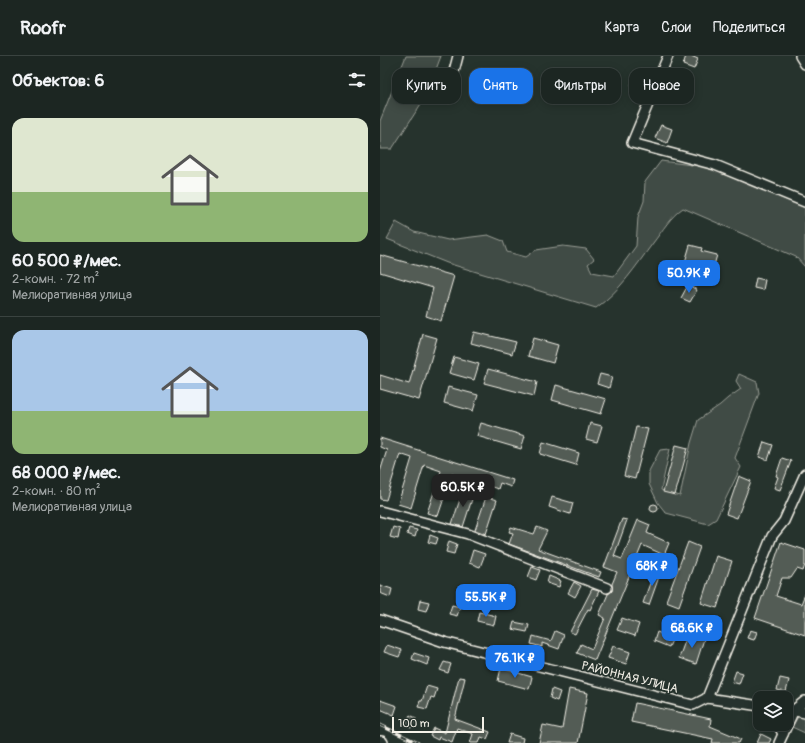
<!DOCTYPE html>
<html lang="ru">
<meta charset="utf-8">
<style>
:root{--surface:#1c2622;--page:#252e2a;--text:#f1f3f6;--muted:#a0a5a5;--line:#3a4340;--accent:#1a73e8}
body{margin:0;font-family:Pangolin,sans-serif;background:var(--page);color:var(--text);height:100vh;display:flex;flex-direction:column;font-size:15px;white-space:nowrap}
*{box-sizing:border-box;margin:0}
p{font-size:13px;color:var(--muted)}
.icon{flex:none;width:22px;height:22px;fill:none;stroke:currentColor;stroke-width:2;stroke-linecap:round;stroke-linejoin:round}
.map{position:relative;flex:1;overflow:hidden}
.sheet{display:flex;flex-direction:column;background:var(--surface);width:380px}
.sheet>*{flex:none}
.hud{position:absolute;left:12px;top:12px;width:353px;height:36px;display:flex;gap:8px}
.controls{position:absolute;left:373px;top:635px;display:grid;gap:8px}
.controls a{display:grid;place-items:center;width:40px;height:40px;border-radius:8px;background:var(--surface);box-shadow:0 2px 10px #0003,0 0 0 1px var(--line);font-size:20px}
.scale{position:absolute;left:12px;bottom:10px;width:92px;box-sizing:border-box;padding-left:4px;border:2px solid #f4f1e8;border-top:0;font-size:11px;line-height:14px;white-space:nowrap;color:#f4f1e8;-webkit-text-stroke:3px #26332d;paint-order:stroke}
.price{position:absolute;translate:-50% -34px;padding:0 9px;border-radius:8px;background:var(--accent);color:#fff;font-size:13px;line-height:26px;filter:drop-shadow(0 1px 2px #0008)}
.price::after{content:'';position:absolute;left:50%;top:24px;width:12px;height:9px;margin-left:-6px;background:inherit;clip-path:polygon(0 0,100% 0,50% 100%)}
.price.selected{background:#222;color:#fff}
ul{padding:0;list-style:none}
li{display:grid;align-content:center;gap:8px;height:212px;padding:0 12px}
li+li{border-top:1px solid var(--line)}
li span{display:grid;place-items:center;height:124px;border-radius:12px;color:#555}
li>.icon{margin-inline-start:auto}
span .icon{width:72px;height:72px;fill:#fffc;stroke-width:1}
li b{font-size:17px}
h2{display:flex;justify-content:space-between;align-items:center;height:48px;padding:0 12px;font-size:17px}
.chip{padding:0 14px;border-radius:12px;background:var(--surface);box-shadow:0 2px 10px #0003,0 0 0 1px var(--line);font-size:14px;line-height:36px}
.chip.selected{background:var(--accent);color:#fff}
header{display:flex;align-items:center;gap:24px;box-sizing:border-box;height:56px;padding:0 20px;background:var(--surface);border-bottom:1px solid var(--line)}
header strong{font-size:19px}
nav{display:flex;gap:22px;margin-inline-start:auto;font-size:14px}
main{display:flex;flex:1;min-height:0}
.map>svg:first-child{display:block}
.green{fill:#414b45;stroke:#9a9e96}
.building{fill:#525c55;stroke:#f4f1e8}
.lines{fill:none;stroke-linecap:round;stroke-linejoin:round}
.minor-casing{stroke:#f4f1e8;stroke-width:12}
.highway-casing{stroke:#f4f1e8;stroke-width:16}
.minor{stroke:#26332d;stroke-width:9}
.highway{stroke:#26332d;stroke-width:13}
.rail-casing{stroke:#f4f1e8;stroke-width:3.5}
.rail{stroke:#26332d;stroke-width:2;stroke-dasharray:6;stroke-linecap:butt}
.labels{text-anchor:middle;stroke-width:3.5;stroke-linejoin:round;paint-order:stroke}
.street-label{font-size:12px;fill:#f4f1e8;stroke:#26332d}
</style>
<header>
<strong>Roofr</strong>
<nav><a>Карта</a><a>Слои</a><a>Поделиться</a></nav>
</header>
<main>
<section class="sheet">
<h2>Объектов: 6<svg class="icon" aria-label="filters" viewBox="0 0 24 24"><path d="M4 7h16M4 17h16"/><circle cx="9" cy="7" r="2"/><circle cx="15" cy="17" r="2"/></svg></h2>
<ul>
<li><span style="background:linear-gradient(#dfe7d0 60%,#8fb573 0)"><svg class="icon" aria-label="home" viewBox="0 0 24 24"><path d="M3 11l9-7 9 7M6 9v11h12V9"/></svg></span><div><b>60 500 ₽/мес.</b><p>2-комн. · 72 m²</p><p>Мелиоративная улица</p></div></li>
<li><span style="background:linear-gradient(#a9c7e8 65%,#8fb573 0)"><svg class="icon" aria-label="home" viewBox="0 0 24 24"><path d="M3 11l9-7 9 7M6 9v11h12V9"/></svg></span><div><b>68 000 ₽/мес.</b><p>2-комн. · 80 m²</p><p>Мелиоративная улица</p></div></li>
</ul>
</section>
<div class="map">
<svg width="425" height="687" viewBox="0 0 425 687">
<rect width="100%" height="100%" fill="#26332d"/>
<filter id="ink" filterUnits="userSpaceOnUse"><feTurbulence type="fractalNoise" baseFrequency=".025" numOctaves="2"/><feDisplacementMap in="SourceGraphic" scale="8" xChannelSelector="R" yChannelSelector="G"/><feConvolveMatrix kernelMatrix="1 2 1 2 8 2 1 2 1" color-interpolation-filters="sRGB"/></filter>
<g filter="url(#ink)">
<g class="green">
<polygon points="26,0 61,0 46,40 12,93 0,93 0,65"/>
<path d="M 281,105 L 327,111 L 425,152 L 425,211 L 416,201 L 303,152 C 290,161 283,174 273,187 C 256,210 240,235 216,252 L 67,207 L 7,183 L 16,166 L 34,176 L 68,184 L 108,179 L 123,185 L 127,196 L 146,201 L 156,194 L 183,190 L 206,193 L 214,203 L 208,208 L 212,216 L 234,220 L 256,190 L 258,161 L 264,145 L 265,126 Z"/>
<polygon points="359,318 377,326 379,337 355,402 361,411 336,463 328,468 286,457 278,447 269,428 269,415 280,394 290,393 281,434 300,440 311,387 318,364 340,349 348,342 361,333 356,325"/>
<polygon points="419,659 425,661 425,677 412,671"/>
</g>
<g class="building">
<polygon points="306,0 311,0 318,3 314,13 303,9"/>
<polygon points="255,20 264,24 260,34 251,30"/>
<polygon points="281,69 292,73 287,87 275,82"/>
<polygon points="310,189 322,192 321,195 337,199 332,216 317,211 313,224 301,220"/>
<polygon points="0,199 74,220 61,265 46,260 53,232 0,216"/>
<polygon points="376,222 385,224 383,234 374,232"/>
<polygon points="308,229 317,234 310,246 301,242"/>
<polygon points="94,276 136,286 132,298 91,287"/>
<polygon points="43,278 57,282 39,344 0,333 0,319 29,328"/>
<polygon points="153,282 178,289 173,307 148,300"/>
<polygon points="74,301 99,308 94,324 69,317"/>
<polygon points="108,313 157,326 154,340 104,327"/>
<polygon points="220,318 232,321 229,332 217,328"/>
<polygon points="176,329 226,343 221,358 172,344"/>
<polygon points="68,331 98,339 93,355 64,347"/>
<polygon points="101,367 145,380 141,393 97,380"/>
<polygon points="210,367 222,370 217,386 206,383"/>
<polygon points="256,371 268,373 255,423 244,420"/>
<polygon points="0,382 133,424 131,431 120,427 118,433 72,418 58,460 47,457 61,415 44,409 31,452 18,448 32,402 20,398 6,444 0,443 0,416 7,394 0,391"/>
<polygon points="163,386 199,397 196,409 160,398"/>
<polygon points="384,386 393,389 388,404 379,401"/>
<polygon points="296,389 308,392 295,439 283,436"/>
<polygon points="402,402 411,405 400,434 394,432 398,421 396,420"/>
<polygon points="359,420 371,425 357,462 346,458"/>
<polygon points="83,434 94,437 83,471 72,468"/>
<polygon points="106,441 117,444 106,478 95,474"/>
<polygon points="172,441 193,447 190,458 169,451"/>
<circle cx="274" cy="452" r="4"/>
<polygon points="242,463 247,464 234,500 242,503 258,464 270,469 267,477 289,487 284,499 262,489 215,604 197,597 201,588 212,593 225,562 219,559 228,538 232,535 232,528 237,516 224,511"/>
<polygon points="13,471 20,473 18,483 10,481"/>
<polygon points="131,471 154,478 157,471 167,475 158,493 221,516 219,521 129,488 133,477 129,476"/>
<polygon points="29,472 37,474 35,481 27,478"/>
<polygon points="50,479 58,482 56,488 48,486"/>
<polygon points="69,485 77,488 74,498 66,496"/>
<polygon points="308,486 320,491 299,550 286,545"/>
<polygon points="401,486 425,494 425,509 423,515 417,513 411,522 402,522 396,540 421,548 425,538 425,579 375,562"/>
<polygon points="93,494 105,498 100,511 89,507"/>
<polygon points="336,500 352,505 337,552 321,547"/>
<polygon points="152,511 160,514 156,524 148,521"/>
<polygon points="275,513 281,515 269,549 263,547"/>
<polygon points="169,520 181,525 179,531 167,527"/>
<polygon points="194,526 201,530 195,541 188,537"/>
<polygon points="0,529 12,533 10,541 0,537"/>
<polygon points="212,533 219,535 210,554 208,553 195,578 190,576"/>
<polygon points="40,544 49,546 46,555 38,553"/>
<polygon points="72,549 80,551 77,560 69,558"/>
<polygon points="99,556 116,560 114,569 97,565"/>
<polygon points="242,562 259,568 255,580 237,574"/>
<polygon points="134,566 149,569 147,576 132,573"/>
<polygon points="370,574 377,576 374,584 367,582"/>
<polygon points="175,575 184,579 179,593 162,587 162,591 151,588 153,580 171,585"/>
<polygon points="277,576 293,582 289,591 274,585"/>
<polygon points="308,577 324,583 316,608 299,602"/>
<polygon points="7,589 22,594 19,601 4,596"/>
<polygon points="233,590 250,596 246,608 228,602"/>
<polygon points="34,597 49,602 47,609 32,603"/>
<polygon points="64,606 71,608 68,617 60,614"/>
<polygon points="121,612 152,621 149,633 118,625"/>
<polygon points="356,615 363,617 359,628 352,626"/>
<polygon points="79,621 85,622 75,663 110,676 107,683 101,681 99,687 90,687 93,678 77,672 72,686 59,681 58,684 50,680 54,672 65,677"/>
<polygon points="400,622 409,624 406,636 397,634"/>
<polygon points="47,630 57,633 54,642 51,641 47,653 38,651 40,645 42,645"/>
<polygon points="172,633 180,636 177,645 170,642"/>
<polygon points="189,633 208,637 198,687 159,687 163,669 182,673"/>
<polygon points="0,644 17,650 14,659 0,653"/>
<polygon points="255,647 331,663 330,670 361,683 359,687 332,687 333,683 251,666"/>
<polygon points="30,659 36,662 31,672 25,669"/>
<polygon points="130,678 143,682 142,687 127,687"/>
<polygon points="381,678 391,683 389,687 377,687"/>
</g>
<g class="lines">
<g class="minor-casing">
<g id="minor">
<polyline points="288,0 252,87 335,109 425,146"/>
<polyline points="420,0 425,8"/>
<polyline points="72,23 78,0"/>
<polyline points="0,455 88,478 227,532"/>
<polyline points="0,564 64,586 313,649 327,642 380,650"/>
<polyline points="327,642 392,480 404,465 425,418"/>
<polyline points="406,653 425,657"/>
<polyline points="398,668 403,678"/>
<polyline points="399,687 414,654 425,645"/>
</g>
</g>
<g class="highway-casing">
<polyline id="highway" points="0,687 1,687"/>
</g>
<use href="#minor" class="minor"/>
<use href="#highway" class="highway"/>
<g class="rail-casing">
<polyline id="rail" points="0,669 38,687"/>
</g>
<use href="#rail" class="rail"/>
</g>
</g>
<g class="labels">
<g class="street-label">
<text transform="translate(250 621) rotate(14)" y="4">РАЙОННАЯ УЛИЦА</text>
</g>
</g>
</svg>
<div class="controls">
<a><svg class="icon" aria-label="layers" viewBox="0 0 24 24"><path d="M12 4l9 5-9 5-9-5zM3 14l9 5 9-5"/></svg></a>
</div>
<div class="scale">100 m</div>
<b class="price" style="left:309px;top:238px">50.9K ₽</b>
<b class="price selected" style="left:83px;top:452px">60.5K ₽</b>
<b class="price" style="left:272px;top:531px">68K ₽</b>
<b class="price" style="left:106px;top:562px">55.5K ₽</b>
<b class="price" style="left:312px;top:593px">68.6K ₽</b>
<b class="price" style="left:135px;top:623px">76.1K ₽</b>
<div class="hud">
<a class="chip">Купить</a>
<a class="chip selected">Снять</a>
<a class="chip">Фильтры</a>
<a class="chip">Новое</a>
</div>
</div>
</main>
